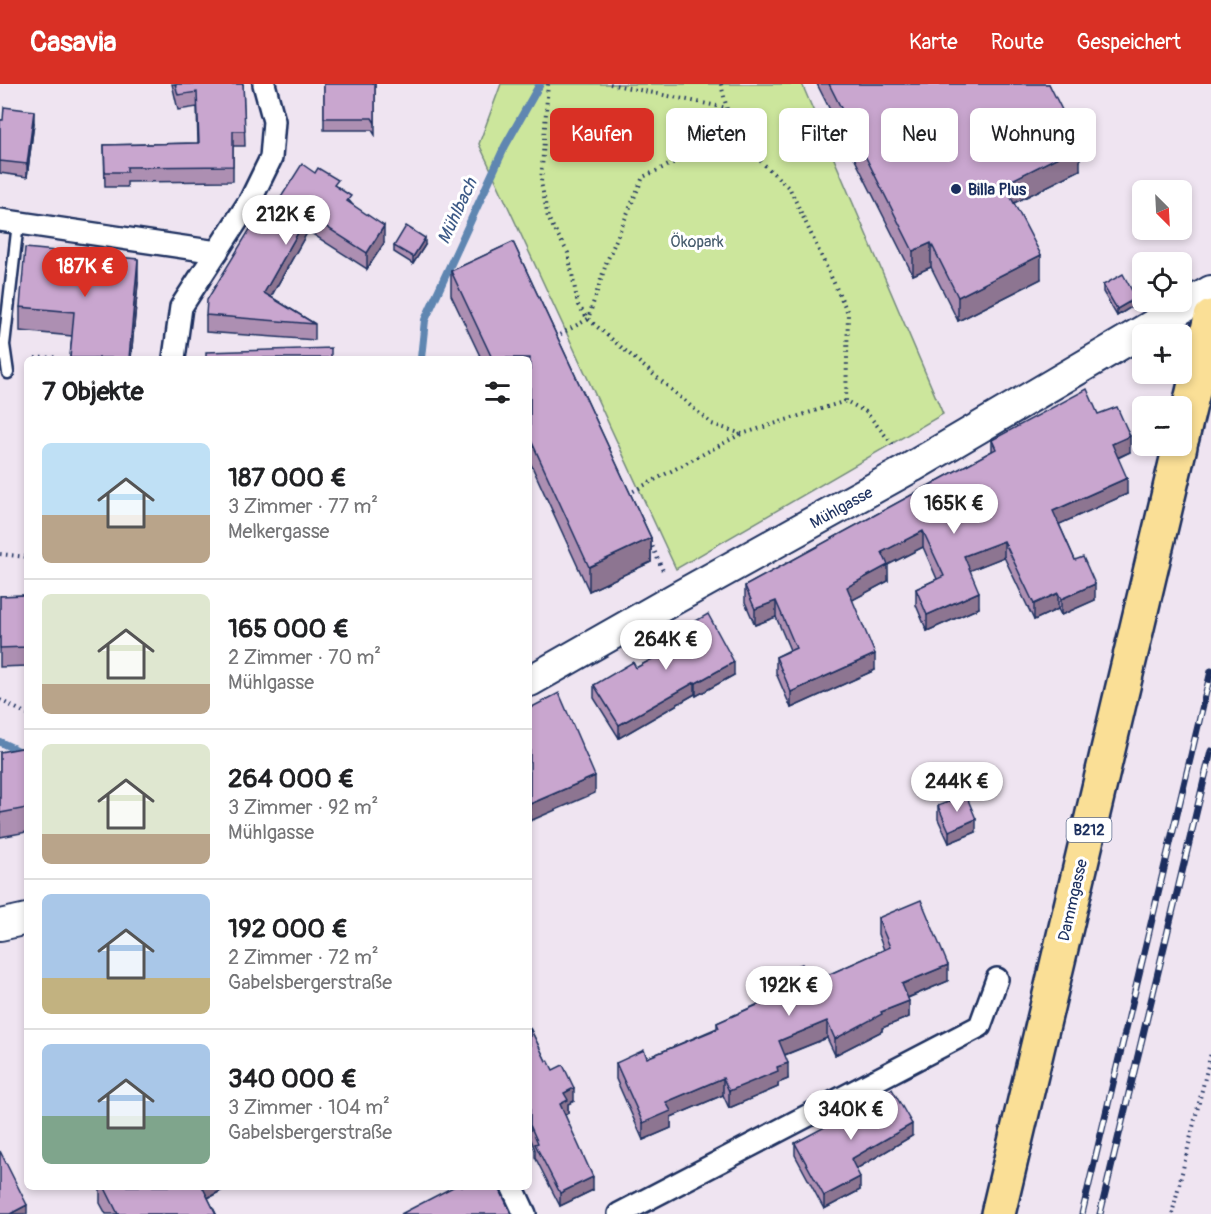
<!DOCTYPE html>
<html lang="de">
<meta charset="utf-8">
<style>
:root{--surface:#fff;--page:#f2f2f2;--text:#202124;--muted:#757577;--line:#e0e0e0;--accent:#d93025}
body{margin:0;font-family:Pangolin,sans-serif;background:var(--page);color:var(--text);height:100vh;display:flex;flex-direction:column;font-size:22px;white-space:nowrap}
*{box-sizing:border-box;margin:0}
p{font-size:20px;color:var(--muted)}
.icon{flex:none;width:33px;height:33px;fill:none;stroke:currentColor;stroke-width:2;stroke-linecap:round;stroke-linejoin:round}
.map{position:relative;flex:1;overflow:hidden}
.drawer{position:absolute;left:24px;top:272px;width:508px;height:834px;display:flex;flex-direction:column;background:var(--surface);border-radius:9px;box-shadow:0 3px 9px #0003}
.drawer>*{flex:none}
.guide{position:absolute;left:550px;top:24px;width:570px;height:54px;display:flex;gap:12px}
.needle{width:39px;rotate:156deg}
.buttons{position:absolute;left:1132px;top:96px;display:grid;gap:12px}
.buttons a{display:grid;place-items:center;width:60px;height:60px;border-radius:9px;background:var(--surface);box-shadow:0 3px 9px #0003;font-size:30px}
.price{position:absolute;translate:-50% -51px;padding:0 14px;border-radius:21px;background:#fff;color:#222;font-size:20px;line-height:39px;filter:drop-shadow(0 2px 3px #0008)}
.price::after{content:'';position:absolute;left:50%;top:36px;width:18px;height:14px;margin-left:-9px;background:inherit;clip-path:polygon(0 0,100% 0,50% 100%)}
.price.on{background:var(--accent);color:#fff}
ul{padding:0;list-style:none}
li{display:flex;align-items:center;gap:18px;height:150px;padding:0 18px}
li+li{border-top:2px solid var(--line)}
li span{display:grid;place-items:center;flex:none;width:168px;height:120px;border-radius:9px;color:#555}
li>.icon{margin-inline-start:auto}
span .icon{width:72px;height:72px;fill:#fffc;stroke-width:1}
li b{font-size:26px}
h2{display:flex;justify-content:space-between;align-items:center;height:72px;padding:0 18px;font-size:26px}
.chip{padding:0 21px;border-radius:9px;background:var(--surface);box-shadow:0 3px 9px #0003;font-size:21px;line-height:54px}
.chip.on{background:var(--accent);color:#fff}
header{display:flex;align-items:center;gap:36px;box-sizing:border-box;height:84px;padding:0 30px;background:var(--accent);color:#fff}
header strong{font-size:28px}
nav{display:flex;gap:33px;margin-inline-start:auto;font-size:21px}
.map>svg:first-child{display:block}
.green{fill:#cce69c;stroke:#748a7d;stroke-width:1.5}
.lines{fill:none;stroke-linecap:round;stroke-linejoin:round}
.stream{stroke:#5e86b1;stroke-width:8}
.lane-casing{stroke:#1b2f5e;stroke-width:15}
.street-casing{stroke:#1b2f5e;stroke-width:26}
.secondary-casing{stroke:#1b2f5e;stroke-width:34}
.primary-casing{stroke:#1b2f5e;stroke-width:38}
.path{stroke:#1b2f5e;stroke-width:4;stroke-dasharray:1.5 4.5;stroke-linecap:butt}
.lane{stroke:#fff;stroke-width:10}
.street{stroke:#fff;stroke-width:21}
.secondary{stroke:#fff;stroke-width:30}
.primary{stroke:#fadf96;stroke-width:33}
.rail-casing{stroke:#1b2f5e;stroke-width:7}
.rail{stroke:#fff;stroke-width:4.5;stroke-dasharray:14;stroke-linecap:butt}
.wall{fill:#ad8fb2;stroke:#1b2f5e;stroke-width:1.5}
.shaded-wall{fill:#8d7491;stroke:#1b2f5e;stroke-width:1.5}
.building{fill:#c9a6cf;stroke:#1b2f5e;stroke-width:1.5}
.poi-dot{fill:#1b2f5e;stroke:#fff;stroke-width:2}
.labels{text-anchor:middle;stroke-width:6;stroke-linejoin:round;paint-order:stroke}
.shield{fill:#fff;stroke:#5f6d8e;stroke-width:1.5}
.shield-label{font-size:15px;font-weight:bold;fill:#1b2f5e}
.poi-label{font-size:16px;font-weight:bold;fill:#1b2f5e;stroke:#fff;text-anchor:start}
.park-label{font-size:16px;fill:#475d6e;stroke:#fff}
.street-label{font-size:16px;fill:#1b2f5e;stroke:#fff}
.water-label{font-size:18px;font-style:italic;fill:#3d5a87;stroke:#fff}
</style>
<header>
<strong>Casavia</strong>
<nav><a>Karte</a><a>Route</a><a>Gespeichert</a></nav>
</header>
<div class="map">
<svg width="1211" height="1130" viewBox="0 0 1211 1130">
<rect width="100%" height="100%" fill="#efe4f1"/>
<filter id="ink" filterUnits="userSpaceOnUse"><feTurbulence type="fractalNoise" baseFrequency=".0167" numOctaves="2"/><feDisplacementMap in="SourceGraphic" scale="12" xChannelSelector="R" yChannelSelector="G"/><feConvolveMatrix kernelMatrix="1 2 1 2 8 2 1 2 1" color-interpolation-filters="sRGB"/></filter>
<g filter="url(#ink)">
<polygon class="green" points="501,0 802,0 943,330 676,485 479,60"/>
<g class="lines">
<g class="stream">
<polyline points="421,274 425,236 505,62 540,0"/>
<polyline points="0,658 27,671"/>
</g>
<g class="lane-casing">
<polyline id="lane" points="8,289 4,261 18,139"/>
</g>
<g class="street-casing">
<g id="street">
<polyline points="0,136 217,168"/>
<polyline points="174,274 181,223 251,115 271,74 274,37 264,0"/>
<polyline points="512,1102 525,1130"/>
<polyline points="619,1130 980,942 997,895"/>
</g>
</g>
<g class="secondary-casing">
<g id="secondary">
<polyline points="530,597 676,514 912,383 1211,207"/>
<polyline points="0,841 27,835"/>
</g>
</g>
<g class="primary-casing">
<g id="primary">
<polyline points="1182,354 1211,233"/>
<polyline points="998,1130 1180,362"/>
</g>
</g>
<g class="path">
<polyline points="548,0 541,98 548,134 568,169 578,221 588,235 712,340 742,350 846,317 866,328 894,362"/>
<polyline points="610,0 727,24"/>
<polyline points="721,0 733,51 790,105 848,229 846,317"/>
<polyline points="555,253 588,235 607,177 643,93 733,51"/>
<polyline points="35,274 58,273 58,274"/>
<polyline points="628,410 741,350"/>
<polyline points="650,457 664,489"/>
<polyline points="0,470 27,473"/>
<polyline points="0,616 27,630"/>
<polyline points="1172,1130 1211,969"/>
</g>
<use href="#lane" class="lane"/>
<use href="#street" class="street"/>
<use href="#secondary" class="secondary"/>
<use href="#primary" class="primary"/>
<g class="rail-casing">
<g id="rail">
<polyline points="1082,1130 1211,587"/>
<polyline points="1100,1130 1211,667"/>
</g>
</g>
<use href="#rail" class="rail"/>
</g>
<g class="wall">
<polygon points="172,0 243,0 245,62 233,62 233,97 127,98 127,103 105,103 104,61 198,59 197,23 178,26"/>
<polygon points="324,0 375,0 375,51 372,46 324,46"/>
<polygon points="817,0 1049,0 1080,86 1014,119 1041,195 958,237 931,183 913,191"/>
<polygon points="0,36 34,39 27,93 0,89"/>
<polygon points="338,103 384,159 367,185 308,147 271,213 315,240 315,256 206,248 206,231 266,137"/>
<polygon points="513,158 651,454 651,478 589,507 530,378 530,274 481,274 451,211 451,187"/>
<polygon points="425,161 413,180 394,168 394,162"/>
<polygon points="138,199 131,274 70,274 72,252 20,247 20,223"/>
<polygon points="1103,201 1136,220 1117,232 1103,208"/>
<polygon points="1098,330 1130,368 1118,374 1127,410 1059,440 1075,476 1095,516 1061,531 1058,525 1034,536 1004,473 970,486 979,524 927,547 916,521 916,505 937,495 923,463 887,481 888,497 852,516 875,586 791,624 776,589 776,573 790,566 776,533 755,541 745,518 745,502 992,367 992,356"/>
<polygon points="27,511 27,582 0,583 0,512"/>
<polygon points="670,552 734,591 696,612 695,610 619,654 594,614 594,601 636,584 671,565"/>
<polygon points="27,663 27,748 0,753 0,668"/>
<polygon points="938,722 976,748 949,759 938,735"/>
<polygon points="878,834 948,897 908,914 909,933 882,944 882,947 835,971 827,954 785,971 788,995 778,999 778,1003 729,1024 723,1011 671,1033 671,1044 643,1056 616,995 616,979 647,974 717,944 717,939 767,916 765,912 765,895 810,899 884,866 878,850"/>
<polygon points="530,944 546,977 574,1017 568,1020 568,1029 565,1031 593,1106 560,1122 535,1073 535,1066 530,1053"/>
<polygon points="832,1040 912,1052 856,1085 860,1106 824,1125 795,1071 795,1059"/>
<polygon points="100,1102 230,1102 208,1114 216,1130 106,1130 100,1119"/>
</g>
<g class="shaded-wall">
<polygon points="34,27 34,39 27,93 27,80"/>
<polygon points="1080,62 1080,86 1004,124 1004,100"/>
<polygon points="308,131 308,147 264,225 264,209"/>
<polygon points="384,142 384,159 367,185 367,169"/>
<polygon points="425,154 425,161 413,180 413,173"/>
<polygon points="931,159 931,183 913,191 913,167"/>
<polygon points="1041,171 1041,195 958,237 958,213"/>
<polygon points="138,175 138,199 131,274 129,274"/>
<polygon points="1136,214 1136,220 1117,232 1117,225"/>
<polygon points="1130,352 1130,368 1112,376 1112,360"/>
<polygon points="1127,394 1127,410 1053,443 1053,427"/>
<polygon points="923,447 923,463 882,484 882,468"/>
<polygon points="651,454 651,478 589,507 589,483"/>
<polygon points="1004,457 1004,473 964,489 964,472"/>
<polygon points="888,481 888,497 847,519 847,503"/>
<polygon points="1095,500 1095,516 1061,531 1061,515"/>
<polygon points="979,508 979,524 927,547 927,531"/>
<polygon points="1058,509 1058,525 1034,536 1034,520"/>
<polygon points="776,517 776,533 755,541 755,525"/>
<polygon points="875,570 875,586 791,624 791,608"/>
<polygon points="734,578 734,591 696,612 696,599"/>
<polygon points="695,598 695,610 619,654 619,641"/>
<polygon points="595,692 595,709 530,737 530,720"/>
<polygon points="976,735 976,748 949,759 949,747"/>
<polygon points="948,881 948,897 902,916 902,900"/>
<polygon points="909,917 909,933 882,944 882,947 835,971 835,955 881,928"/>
<polygon points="827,937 827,954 779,973 779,957"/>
<polygon points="788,979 788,995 778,999 778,1003 729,1024 729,1007 777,983"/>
<polygon points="723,994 723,1011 671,1033 671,1044 643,1056 643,1039 666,1018"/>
<polygon points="574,1004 574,1017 568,1020 568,1029 560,1033 560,1020 564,1009"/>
<polygon points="912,1040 912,1052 851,1088 851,1075"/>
<polygon points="593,1093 593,1106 560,1122 560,1109"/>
<polygon points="860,1093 860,1106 824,1125 824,1112"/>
<polygon points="198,1102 230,1102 198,1119"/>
<polygon points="27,1121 27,1130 10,1130"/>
</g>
<g class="building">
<polygon points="175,0 243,0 245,47 233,47 233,82 127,83 127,88 105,88 104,61 199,59 197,8 178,11"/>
<polygon points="324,0 375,0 375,39 372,34 324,34"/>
<polygon points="829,0 1049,0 1080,62 1004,100 1041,171 958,213 931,159 913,167"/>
<polygon points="4,23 34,27 27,80 0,77 0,36 3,36"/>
<polygon points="302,80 315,89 318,84 338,96 334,101 351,112 347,117 384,142 367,169 308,131 264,209 315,240 206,231 207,216 258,132 266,137"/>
<polygon points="406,142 425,154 413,173 394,162"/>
<polygon points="513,158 651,454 589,483 530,354 530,274 492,274 451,187"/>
<polygon points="25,164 138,175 129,274 70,274 74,228 20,223"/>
<polygon points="1123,190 1136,214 1117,225 1103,201"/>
<polygon points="331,264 331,274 206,274 206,268"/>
<polygon points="1087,305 1098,330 1117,323 1130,352 1112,360 1127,394 1053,427 1075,476 1083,473 1095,500 1061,515 1058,509 1034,520 1004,457 964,472 979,508 927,531 916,505 944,492 923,447 882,468 888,481 847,503 875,570 791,608 776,573 796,564 776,517 755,525 745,502 996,365 992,356"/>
<polygon points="27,511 27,563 0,564 0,512"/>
<polygon points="708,530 734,578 696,599 695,598 619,641 594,601 633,578 636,584 676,562 670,552"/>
<polygon points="559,609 595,692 530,720 530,624"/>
<polygon points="27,663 27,724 0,729 0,668"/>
<polygon points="966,711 976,735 949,747 938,722"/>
<polygon points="921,816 948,881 902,900 909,917 881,928 882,930 835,955 827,937 779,957 788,979 777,983 778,987 729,1007 723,994 666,1018 671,1027 643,1039 616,979 644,966 647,974 719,944 717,939 773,914 765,895 802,880 810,899 890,863 878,834"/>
<polygon points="530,944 546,977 548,976 553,986 563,981 574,1004 564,1009 568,1016 560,1020 593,1093 560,1109 535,1060 538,1059 530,1041"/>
<polygon points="892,1005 912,1040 851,1075 860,1093 824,1112 795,1059 832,1039 832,1040"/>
<polygon points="0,1067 27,1121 10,1130 0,1130"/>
<polygon points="104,1102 202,1102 216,1130 118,1130"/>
<polygon points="455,1102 498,1102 511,1129 508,1130 401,1130"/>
</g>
</g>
<circle class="poi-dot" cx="956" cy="105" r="6"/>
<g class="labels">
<rect class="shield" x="1066.5" y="734" width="45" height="24" rx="4.5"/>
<g class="shield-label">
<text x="1089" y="751">B212</text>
</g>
<g class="poi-label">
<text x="968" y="111">Billa Plus</text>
</g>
<g class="park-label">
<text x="697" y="163">Ökopark</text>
</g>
<g class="street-label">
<text transform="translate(841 423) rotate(-29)" y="6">Mühlgasse</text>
<text transform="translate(1072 816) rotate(-77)" y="6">Dammgasse</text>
</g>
<g class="water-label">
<text transform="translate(457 127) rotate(-65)" y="6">Mühlbach</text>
</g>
</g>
</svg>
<div class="buttons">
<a><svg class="needle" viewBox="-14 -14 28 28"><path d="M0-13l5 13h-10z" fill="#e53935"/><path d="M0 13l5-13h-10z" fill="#757577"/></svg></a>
<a><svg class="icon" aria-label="locate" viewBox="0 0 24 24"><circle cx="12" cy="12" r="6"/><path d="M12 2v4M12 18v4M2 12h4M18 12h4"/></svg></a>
<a>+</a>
<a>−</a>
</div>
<b class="price" style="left:286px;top:162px">212K €</b>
<b class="price on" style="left:85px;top:214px">187K €</b>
<b class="price" style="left:954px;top:451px">165K €</b>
<b class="price" style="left:666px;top:587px">264K €</b>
<b class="price" style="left:957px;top:729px">244K €</b>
<b class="price" style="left:789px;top:933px">192K €</b>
<b class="price" style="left:851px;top:1057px">340K €</b>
<div class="guide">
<a class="chip on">Kaufen</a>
<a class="chip">Mieten</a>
<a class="chip">Filter</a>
<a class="chip">Neu</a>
<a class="chip">Wohnung</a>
</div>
<section class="drawer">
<h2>7 Objekte<svg class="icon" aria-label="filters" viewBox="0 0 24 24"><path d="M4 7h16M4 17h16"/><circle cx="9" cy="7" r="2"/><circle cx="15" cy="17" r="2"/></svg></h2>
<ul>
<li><span style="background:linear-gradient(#bfe0f5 60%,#b9a48a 0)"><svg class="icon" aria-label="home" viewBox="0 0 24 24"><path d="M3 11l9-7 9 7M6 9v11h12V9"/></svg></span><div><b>187 000 €</b><p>3 Zimmer · 77 m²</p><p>Melkergasse</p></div></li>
<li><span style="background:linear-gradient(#dfe7d0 75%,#b9a48a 0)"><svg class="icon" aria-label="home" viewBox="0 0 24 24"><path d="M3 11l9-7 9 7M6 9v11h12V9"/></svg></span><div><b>165 000 €</b><p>2 Zimmer · 70 m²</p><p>Mühlgasse</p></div></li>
<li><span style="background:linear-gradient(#dfe7d0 75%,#b9a48a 0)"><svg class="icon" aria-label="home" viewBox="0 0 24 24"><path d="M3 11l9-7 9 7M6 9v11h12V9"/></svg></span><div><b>264 000 €</b><p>3 Zimmer · 92 m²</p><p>Mühlgasse</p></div></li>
<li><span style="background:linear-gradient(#a9c7e8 70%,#c2b280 0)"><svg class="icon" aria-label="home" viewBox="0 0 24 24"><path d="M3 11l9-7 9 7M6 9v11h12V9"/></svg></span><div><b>192 000 €</b><p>2 Zimmer · 72 m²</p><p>Gabelsbergerstraße</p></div></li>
<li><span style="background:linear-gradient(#a9c7e8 60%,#7fa58c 0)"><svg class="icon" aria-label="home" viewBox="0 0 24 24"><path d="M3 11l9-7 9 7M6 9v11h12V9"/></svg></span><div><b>340 000 €</b><p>3 Zimmer · 104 m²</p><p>Gabelsbergerstraße</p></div></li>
</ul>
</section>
</div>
